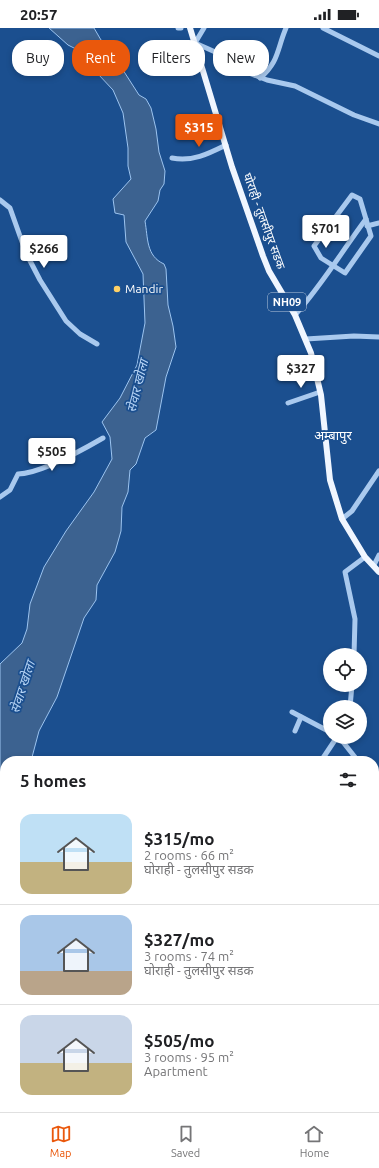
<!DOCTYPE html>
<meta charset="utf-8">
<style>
:root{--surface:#fff;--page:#f6f6f6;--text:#202124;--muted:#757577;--line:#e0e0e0;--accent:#ea580c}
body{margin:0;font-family:Ubuntu,"Noto Sans Devanagari",sans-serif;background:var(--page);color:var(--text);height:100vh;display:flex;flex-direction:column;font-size:15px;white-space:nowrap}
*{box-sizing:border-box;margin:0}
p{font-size:13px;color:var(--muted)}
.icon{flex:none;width:22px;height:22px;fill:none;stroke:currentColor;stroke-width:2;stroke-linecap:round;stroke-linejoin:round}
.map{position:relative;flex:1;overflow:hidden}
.panel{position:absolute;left:0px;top:728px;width:379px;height:356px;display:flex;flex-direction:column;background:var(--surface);border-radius:16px 16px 0 0;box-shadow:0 2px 6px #0003}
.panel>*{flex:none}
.hud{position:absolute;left:12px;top:12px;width:355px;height:36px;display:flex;gap:8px}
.controls{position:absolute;left:323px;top:620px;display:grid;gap:8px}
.controls a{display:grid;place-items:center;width:44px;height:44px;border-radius:50%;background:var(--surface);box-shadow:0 2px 6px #0003;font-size:20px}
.price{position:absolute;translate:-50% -34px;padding:0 9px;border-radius:4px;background:#fff;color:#222;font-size:13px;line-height:26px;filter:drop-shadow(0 1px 2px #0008)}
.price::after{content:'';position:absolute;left:50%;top:24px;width:12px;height:9px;margin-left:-6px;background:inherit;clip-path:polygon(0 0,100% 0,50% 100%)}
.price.selected{background:var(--accent);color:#fff}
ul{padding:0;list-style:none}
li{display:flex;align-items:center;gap:12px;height:100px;padding:0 20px}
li+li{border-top:1px solid var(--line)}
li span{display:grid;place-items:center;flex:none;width:112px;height:80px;border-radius:12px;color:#555}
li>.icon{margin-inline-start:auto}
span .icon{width:48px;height:48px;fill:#fffc;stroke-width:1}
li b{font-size:17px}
h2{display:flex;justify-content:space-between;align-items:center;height:48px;padding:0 20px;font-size:17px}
.tag{padding:0 14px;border-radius:16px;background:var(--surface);box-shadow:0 2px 6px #0003;font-size:14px;line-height:36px}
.tag.selected{background:var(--accent);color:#fff}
.status{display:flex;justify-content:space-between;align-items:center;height:28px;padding:0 20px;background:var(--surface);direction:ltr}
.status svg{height:11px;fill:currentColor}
.tab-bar{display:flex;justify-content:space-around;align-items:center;height:56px;border-top:1px solid var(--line);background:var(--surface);font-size:11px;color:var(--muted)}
.tab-bar a{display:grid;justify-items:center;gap:2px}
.tab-bar .selected{color:var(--accent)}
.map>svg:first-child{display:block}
.green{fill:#2e69ad}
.water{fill:#3c6290;stroke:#9cc4f0}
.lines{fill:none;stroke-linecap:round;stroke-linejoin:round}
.minor{stroke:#a9c9ee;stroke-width:5}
.major{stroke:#f0f6ff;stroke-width:6}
.poi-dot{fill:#ffd166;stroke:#1b4f8f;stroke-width:1.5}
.labels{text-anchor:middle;stroke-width:3.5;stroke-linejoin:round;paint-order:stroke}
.shield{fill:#1b4f8f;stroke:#bbcadd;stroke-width:1}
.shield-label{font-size:11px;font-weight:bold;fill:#fff}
.street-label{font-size:12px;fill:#fff;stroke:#1b4f8f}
.poi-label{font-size:12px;fill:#fff;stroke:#1b4f8f;text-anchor:start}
.water-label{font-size:13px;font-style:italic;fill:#b5d3f5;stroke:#1b4f8f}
.neighbourhood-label{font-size:13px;fill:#fff;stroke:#1b4f8f}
</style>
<div class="status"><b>20:57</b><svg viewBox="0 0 49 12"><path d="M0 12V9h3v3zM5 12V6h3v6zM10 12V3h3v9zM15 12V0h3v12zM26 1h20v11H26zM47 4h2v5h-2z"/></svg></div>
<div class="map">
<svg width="379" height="1084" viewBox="0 0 379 1084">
<rect width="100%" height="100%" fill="#1b4f8f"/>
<g class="green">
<polygon points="5,885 5,942 0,939 0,890"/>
<polygon points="5,962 5,1079 198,1079 203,1084 0,1084 0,967"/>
</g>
<path class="water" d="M 49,0 L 94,0 L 101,12 L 112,21 L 114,28 L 139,67 L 146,71 L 151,80 L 156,101 L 159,124 L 165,143 L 164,156 L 160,162 L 158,173 L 145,193 C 148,210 146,228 164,236 L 166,241 L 168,277 L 173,298 L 176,319 L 166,349 L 156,402 L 145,410 L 136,436 L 130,442 L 128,464 L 122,479 L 121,503 L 115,524 L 97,557 L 96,572 L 84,590 L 57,669 L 39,703 L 31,733 L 5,733 L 5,767 L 0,762 L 0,636 L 22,615 L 27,601 L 30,576 L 44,539 L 66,503 L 94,464 L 112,431 L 110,409 L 102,394 L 120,370 L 137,337 L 145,295 L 143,246 L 126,214 L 124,187 L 115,185 L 113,171 L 131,151 L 128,138 L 128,120 L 123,85 L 113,62 L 98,46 L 84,25 L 68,17 Z"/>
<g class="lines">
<g class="minor">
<polyline points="178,0 181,0"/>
<polyline points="204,0 195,15 222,27 232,36 244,43 267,52 295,58 354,87 379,96"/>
<polyline points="323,0 379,28"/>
<path d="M 260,50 C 279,34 277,21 286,0"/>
<path d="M 172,130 C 192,134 208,126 226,117"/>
<polygon points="352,167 360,171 371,208 345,245 321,230 314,218"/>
<polyline points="0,172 10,180 26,225 40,252 66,293 80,306 97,316"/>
<polyline points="367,198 379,195"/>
<path d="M 295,287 C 322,257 342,223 366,191"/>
<polyline points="306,311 354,308 379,309"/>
<polyline points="288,375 320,364"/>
<path d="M 0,469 L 10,462 L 18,446 C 40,446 84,421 103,410"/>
<polyline points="342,491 352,483 379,443"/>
<polyline points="374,537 379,527"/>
<polyline points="354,627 355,591 345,544 365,529"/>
<polyline points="350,679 352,657"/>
<polyline points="292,684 330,704"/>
<polyline points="295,703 301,689"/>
<polyline points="344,709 343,714 358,733"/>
<polyline points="321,733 337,709"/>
<polyline points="374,745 379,749"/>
<polyline points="0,771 5,775"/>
<polyline points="0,884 5,882"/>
<polyline points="0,946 5,949"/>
<polyline points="0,957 5,953"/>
<polyline points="0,1078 5,1071"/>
<polyline points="140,1079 140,1084"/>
<polyline points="219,1079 229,1084"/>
<polyline points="0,1082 1,1084"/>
</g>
<g class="major">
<polyline points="190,0 232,139 263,228 269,243 295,287 311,325 321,367 330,452 342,491 365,529 379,544"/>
<polyline points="374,1035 379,1024"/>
<polyline points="361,1084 361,1079"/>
</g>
</g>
<circle class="poi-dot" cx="117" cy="261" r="4"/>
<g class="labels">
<rect class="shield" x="268" y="265" width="38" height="18" rx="3"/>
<g class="shield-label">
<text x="287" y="278">NH09</text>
</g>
<g class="street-label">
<text transform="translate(264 193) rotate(70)" y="4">घोराही - तुलसीपुर सडक</text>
</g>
<g class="poi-label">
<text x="125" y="265">Mandir</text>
</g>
<g class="water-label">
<text transform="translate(137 358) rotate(-76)" y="5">सेवार खोला</text>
<text transform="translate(22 659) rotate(-72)" y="5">सेवार खोला</text>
</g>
<g class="neighbourhood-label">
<text x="333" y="412">अम्बापुर</text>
</g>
</g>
</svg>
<div class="controls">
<a><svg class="icon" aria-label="locate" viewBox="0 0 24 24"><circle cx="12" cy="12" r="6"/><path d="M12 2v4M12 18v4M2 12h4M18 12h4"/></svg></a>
<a><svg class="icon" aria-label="layers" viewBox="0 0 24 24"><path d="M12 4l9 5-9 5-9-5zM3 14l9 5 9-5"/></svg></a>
</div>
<b class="price selected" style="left:199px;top:120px">$315</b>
<b class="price" style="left:326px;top:221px">$701</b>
<b class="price" style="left:44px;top:241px">$266</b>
<b class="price" style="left:301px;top:361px">$327</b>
<b class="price" style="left:52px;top:444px">$505</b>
<div class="hud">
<a class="tag">Buy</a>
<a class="tag selected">Rent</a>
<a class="tag">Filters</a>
<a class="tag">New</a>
</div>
<section class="panel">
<h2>5 homes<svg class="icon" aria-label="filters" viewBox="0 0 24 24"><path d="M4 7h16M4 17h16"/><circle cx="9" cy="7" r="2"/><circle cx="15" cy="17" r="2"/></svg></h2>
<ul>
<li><span style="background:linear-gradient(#bfe0f5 60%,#c2b280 0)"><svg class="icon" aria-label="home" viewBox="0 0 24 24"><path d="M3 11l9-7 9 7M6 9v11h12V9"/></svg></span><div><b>$315/mo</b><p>2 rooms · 66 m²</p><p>घोराही - तुलसीपुर सडक</p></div></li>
<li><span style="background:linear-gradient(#a9c7e8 70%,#b9a48a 0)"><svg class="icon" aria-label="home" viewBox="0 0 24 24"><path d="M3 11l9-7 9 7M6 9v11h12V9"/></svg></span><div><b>$327/mo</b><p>3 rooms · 74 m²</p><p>घोराही - तुलसीपुर सडक</p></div></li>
<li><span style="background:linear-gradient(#c9d6e8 60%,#c2b280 0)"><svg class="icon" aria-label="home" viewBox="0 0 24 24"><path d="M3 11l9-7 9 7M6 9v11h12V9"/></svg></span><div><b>$505/mo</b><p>3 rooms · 95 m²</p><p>Apartment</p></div></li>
</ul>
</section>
</div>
<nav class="tab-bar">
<a class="selected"><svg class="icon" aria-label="map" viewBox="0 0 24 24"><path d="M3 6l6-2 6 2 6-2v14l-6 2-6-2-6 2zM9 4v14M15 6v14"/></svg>Map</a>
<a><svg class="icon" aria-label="saved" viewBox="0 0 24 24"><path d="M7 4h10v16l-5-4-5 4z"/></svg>Saved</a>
<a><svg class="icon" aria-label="home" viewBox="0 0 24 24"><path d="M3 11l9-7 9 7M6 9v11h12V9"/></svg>Home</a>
</nav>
